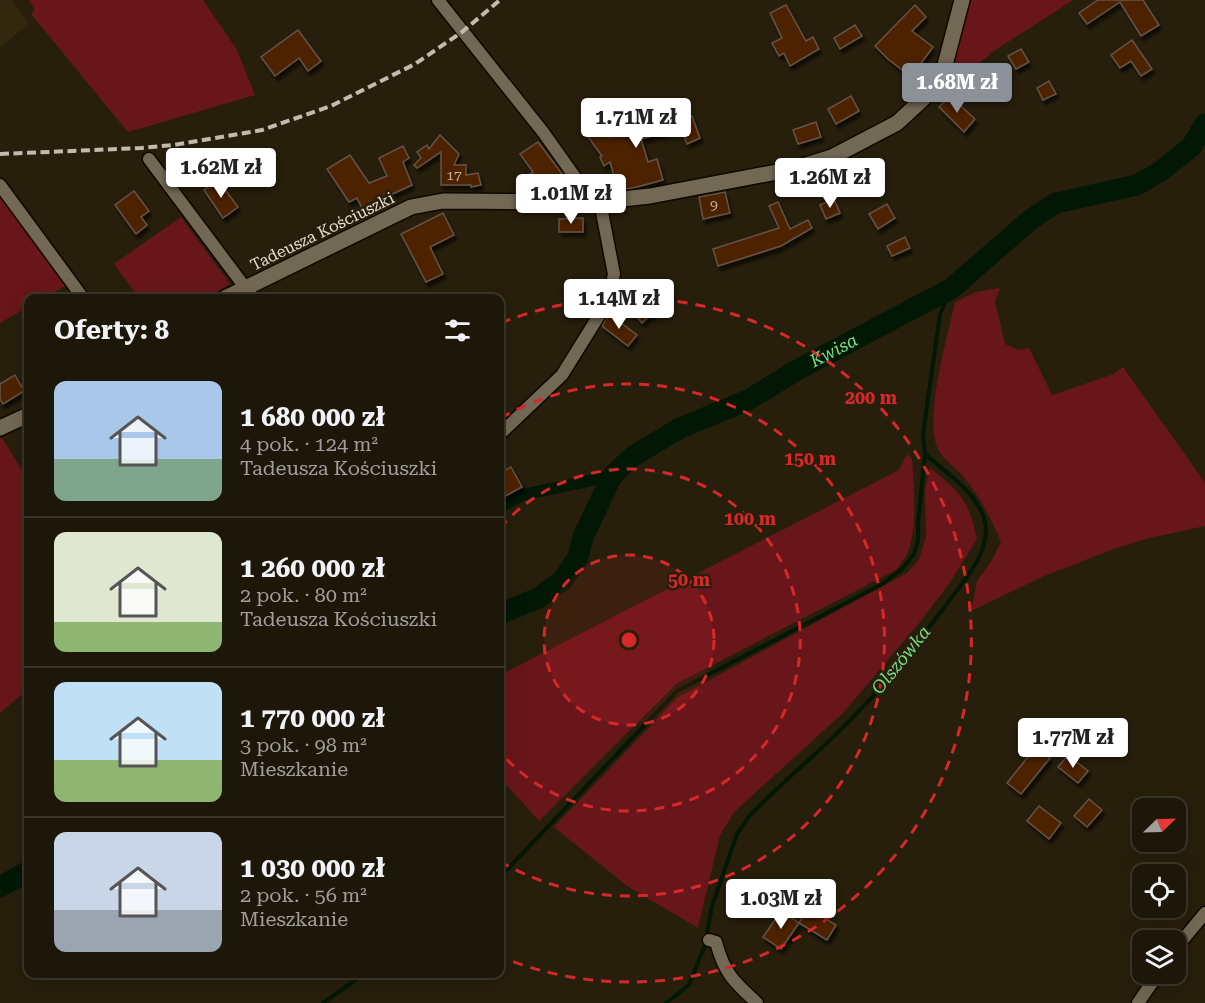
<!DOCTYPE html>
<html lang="pl">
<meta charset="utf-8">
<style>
:root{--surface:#1d1709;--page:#252012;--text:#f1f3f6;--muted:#a09f9c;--line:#3b362a;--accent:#8c9099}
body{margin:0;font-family:"Roboto Serif",serif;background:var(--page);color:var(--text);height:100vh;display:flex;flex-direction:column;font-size:22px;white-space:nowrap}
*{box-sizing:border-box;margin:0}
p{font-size:20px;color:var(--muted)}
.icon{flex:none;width:33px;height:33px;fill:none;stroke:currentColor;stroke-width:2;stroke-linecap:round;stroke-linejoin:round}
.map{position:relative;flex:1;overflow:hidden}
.panel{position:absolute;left:24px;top:294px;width:480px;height:684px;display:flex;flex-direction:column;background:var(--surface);border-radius:12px;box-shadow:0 6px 24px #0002,0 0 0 2px var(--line)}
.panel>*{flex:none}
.needle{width:39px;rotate:67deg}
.controls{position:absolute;left:1132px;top:798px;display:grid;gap:12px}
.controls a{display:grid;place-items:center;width:54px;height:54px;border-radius:12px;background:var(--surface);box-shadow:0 6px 24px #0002,0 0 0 2px var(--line);font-size:30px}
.price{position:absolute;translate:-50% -51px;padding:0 14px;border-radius:6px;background:#fff;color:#222;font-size:20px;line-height:39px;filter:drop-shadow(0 2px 3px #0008)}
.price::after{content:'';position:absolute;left:50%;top:36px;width:18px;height:14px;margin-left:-9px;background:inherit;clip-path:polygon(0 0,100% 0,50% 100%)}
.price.selected{background:var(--accent);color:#fff}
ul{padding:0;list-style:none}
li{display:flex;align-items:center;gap:18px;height:150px;padding:0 30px}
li+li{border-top:2px solid var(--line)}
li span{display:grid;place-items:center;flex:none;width:168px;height:120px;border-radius:12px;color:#555}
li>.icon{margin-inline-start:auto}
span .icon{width:72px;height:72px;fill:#fffc;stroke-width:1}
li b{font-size:26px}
h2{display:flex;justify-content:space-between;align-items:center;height:72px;padding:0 30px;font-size:26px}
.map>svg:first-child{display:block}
.built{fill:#33270d}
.green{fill:#69161b}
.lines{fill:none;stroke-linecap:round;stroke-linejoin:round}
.stream{stroke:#021805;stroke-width:4}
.canal{stroke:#021805;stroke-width:12}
.river{stroke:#021805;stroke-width:21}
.building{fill:#4d2404;stroke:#665246;stroke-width:1.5;filter:url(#shadow)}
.street-casing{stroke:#100800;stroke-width:15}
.secondary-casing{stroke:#100800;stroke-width:18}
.street{stroke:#726853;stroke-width:12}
.secondary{stroke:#726853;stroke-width:15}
.rail{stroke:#c1bcaf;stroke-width:4;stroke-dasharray:9 4.5;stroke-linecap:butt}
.ring{fill:none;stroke:#d62828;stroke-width:3;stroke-dasharray:10 8}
.labels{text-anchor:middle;stroke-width:5;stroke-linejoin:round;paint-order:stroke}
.number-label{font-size:14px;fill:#beb09f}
.street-label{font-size:16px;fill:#e4dfd3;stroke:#271f0c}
.water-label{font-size:18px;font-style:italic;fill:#77db84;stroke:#271f0c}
.centre{fill:#d62828;stroke:#271f0c;stroke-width:3}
.ring-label{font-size:18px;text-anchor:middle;font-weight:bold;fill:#d62828;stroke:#271f0c;stroke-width:5;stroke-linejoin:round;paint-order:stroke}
</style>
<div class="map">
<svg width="1205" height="1003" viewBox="0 0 1205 1003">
<defs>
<filter id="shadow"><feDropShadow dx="2.5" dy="4.5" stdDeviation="1.5" flood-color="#0009"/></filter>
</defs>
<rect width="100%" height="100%" fill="#271f0c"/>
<polygon class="built" points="0,0 12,0 29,24 0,47"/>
<g class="green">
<polygon points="29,0 203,0 237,50 255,95 128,132 31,14 35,10"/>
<polygon points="971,0 1073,0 989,54 990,55 960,76 950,73"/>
<polygon points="0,197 15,213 67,285 44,298 28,298 28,307 0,323"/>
<polygon points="181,217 230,284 206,298 139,298 114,264"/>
<path d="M 1000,288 L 995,301 L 1005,344 L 1018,350 L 1029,348 L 1052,395 L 1114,374 L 1123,367 L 1205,483 L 1205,526 L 1145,539 L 1114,549 L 1044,576 L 971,611 L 977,581 L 991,562 L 1001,542 C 991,518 979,495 962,475 C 955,467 944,460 939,451 C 922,421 948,336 955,302 L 976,292 Z"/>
<polygon points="2,438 28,480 28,689 0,713 0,439"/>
<path d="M 907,454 L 912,459 C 914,484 917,526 909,549 C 906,557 901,563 896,570 L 676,684 L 539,821 L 500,778 L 500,675 L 899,470 Z"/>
<path d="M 930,468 C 961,494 968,498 977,539 L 949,584 L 916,627 L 842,714 L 735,811 L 720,835 L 698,928 L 627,886 L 554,827 L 678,697 L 907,573 L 919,560 L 926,536 L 925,489 Z"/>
</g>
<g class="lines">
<g class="stream">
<polyline points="500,877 677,691 884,583 903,568 914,554 918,541 918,523 925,454"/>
<polyline points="323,1003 364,974"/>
<path d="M 666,1003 L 689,985 L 705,945 L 712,906 L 737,834 L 750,815 C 785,779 825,748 859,711 C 891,678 918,642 946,605 C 961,584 986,558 986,530 C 985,497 947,474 925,454 L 923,434 L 940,314 L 952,288"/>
</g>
<polyline class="canal" points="500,507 522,495 612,476"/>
<g class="river">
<path id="s1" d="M 500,614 L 538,598 L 563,580 L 578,557 L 583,537 L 612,476 L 632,457 L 678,429 L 748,400 L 797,370 L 952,288 L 1030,220 L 1056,203 L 1137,185 L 1161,171 L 1191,147 L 1205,124"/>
<polyline points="0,887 28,871"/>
</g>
</g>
<g class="building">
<polygon points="1098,0 1143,0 1159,25 1141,36 1120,2 1087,24 1079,13"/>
<polygon points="786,5 806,41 813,37 819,49 790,66 784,53 779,56 772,43 782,38 770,13"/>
<polygon points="915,5 926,17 912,31 933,47 911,77 888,59 875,46"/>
<polygon points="855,25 862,36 840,49 834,38"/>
<polygon points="298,30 321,61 308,71 299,58 275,76 261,57"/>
<polygon points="1132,40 1152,69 1141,76 1131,61 1120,68 1111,55"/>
<polygon points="1021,49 1029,62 1016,69 1008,56"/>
<polygon points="1049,81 1056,94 1043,100 1037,88"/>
<polygon points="851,96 859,111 836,124 828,109"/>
<polygon points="950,96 975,119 964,132 939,107"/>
<polygon points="692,116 700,138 687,144 681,128 641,139 648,162 657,159 663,180 633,188 618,190 610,162 604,166 600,157 602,156 583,130 597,120 609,137 627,131 623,121 632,118 633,122 636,121 638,127 675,117 675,120"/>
<polygon points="816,122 821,137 798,144 793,130"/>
<polygon points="440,135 459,154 454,165 466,165 466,175 478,173 481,185 471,187 471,185 441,185 441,152 417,168 414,165 421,158 417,152 427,145 429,149"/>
<polygon points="538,142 563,175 537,192 527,176 533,172 520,154"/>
<polygon points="403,146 409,158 403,162 412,185 377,201 363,210 357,198 349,202 327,169 350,155 369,183 387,176 379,158"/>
<polygon points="218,180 238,207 223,218 204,190"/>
<polygon points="134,191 149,211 141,217 147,225 136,234 115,205"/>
<polygon points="725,192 730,213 703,219 699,197"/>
<polygon points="834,199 840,213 826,219 820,205"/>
<polygon points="778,202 790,229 808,220 812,228 781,246 718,266 713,249 779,228 769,206"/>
<polygon points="887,204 895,218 878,229 869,214"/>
<polygon points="443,213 454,235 430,247 443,274 426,282 401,234"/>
<polygon points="583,218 583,232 559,232 559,219"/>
<polygon points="905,237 910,248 892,256 887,246"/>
<polygon points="630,286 654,312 642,323 619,296"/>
<polygon points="609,314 637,335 628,346 602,326"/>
<polygon points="15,375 24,391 3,404 0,399 0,384"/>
<polygon points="511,467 522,487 500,499 500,473"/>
<polygon points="1036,747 1050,758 1021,794 1007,783"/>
<polygon points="1068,755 1088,771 1078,783 1058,767"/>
<polygon points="1089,799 1102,810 1087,827 1074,816"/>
<polygon points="1039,806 1061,823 1049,839 1027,821"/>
<polygon points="808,908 836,925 827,940 799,923"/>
<polygon points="781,911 799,923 781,949 763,937"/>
</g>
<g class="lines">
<g class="street-casing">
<g id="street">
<polyline points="438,0 543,132 582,187 585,202"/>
<polyline points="149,159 253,298"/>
<polyline points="0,185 83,298"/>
<polyline points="500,434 562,375 608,301 614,274 600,202"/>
<path d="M 709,940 L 716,942 C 724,973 734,982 757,1003"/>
<polyline points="1176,948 1205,913"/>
<polyline points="1138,1003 1158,974"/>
</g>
</g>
<g class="secondary-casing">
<g id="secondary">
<polyline points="225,298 411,207 443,201 594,202 650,196 793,169 832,157 897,123 923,99 945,65 962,0"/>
<polyline points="0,428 28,415"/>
</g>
</g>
<use href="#street" class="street"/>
<use href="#secondary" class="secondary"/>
<polyline class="rail" points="0,154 141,148 174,145 262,130 331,106 415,64 462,32 500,0"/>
</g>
<circle cx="629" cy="640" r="85" fill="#d62828" fill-opacity=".12"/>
<g class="ring">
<circle cx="629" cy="640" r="85"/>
<path d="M500 528A171 171 0 1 1 500 752"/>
<path d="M501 418A256 256 0 1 1 501 862"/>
<path d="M501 323A342 342 0 1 1 501 957"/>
</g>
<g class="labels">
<g class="number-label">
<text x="454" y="180">17</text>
<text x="714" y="210">9</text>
</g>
<g class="street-label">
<text transform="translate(322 231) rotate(-26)" y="6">Tadeusza Kościuszki</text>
</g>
<g class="water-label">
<text dy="6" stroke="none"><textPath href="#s1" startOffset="444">Kwisa</textPath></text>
<text transform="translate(901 660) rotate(-51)" y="6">Olszówka</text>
</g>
</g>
<circle cx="629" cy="640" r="9" class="centre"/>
<g class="ring-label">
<text x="871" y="404">200 m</text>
<text x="810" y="465">150 m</text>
<text x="750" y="525">100 m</text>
<text x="689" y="586">50 m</text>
</g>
</svg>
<div class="controls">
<a><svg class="needle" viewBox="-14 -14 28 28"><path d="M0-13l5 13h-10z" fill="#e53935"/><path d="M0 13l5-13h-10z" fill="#a09f9c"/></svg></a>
<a><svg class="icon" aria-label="locate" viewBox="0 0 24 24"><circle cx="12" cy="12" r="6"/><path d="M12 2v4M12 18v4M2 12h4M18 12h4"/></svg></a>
<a><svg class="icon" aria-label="layers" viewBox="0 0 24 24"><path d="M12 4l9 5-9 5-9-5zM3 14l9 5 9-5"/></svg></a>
</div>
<b class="price selected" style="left:957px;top:114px">1.68M zł</b>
<b class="price" style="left:636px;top:149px">1.71M zł</b>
<b class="price" style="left:221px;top:199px">1.62M zł</b>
<b class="price" style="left:830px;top:209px">1.26M zł</b>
<b class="price" style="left:571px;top:225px">1.01M zł</b>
<b class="price" style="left:619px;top:330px">1.14M zł</b>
<b class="price" style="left:1073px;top:769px">1.77M zł</b>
<b class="price" style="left:781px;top:930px">1.03M zł</b>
<section class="panel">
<h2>Oferty: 8<svg class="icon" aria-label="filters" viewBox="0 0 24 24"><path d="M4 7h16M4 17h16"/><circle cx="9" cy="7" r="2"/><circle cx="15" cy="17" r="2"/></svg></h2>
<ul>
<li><span style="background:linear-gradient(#a9c7e8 65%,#7fa58c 0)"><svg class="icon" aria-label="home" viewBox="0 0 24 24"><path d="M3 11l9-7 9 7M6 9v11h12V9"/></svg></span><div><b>1 680 000 zł</b><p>4 pok. · 124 m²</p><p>Tadeusza Kościuszki</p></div></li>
<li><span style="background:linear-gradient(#dfe7d0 75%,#8fb573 0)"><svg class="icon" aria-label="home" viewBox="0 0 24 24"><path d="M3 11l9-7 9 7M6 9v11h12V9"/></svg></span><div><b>1 260 000 zł</b><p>2 pok. · 80 m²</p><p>Tadeusza Kościuszki</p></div></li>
<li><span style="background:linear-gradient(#bfe0f5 65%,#8fb573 0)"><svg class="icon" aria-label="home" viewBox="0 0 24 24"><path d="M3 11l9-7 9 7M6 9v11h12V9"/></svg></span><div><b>1 770 000 zł</b><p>3 pok. · 98 m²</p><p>Mieszkanie</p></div></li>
<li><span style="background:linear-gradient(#c9d6e8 65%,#9aa5b1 0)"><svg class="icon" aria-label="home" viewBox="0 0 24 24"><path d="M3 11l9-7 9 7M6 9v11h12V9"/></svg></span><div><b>1 030 000 zł</b><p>2 pok. · 56 m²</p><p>Mieszkanie</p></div></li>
</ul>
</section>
</div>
